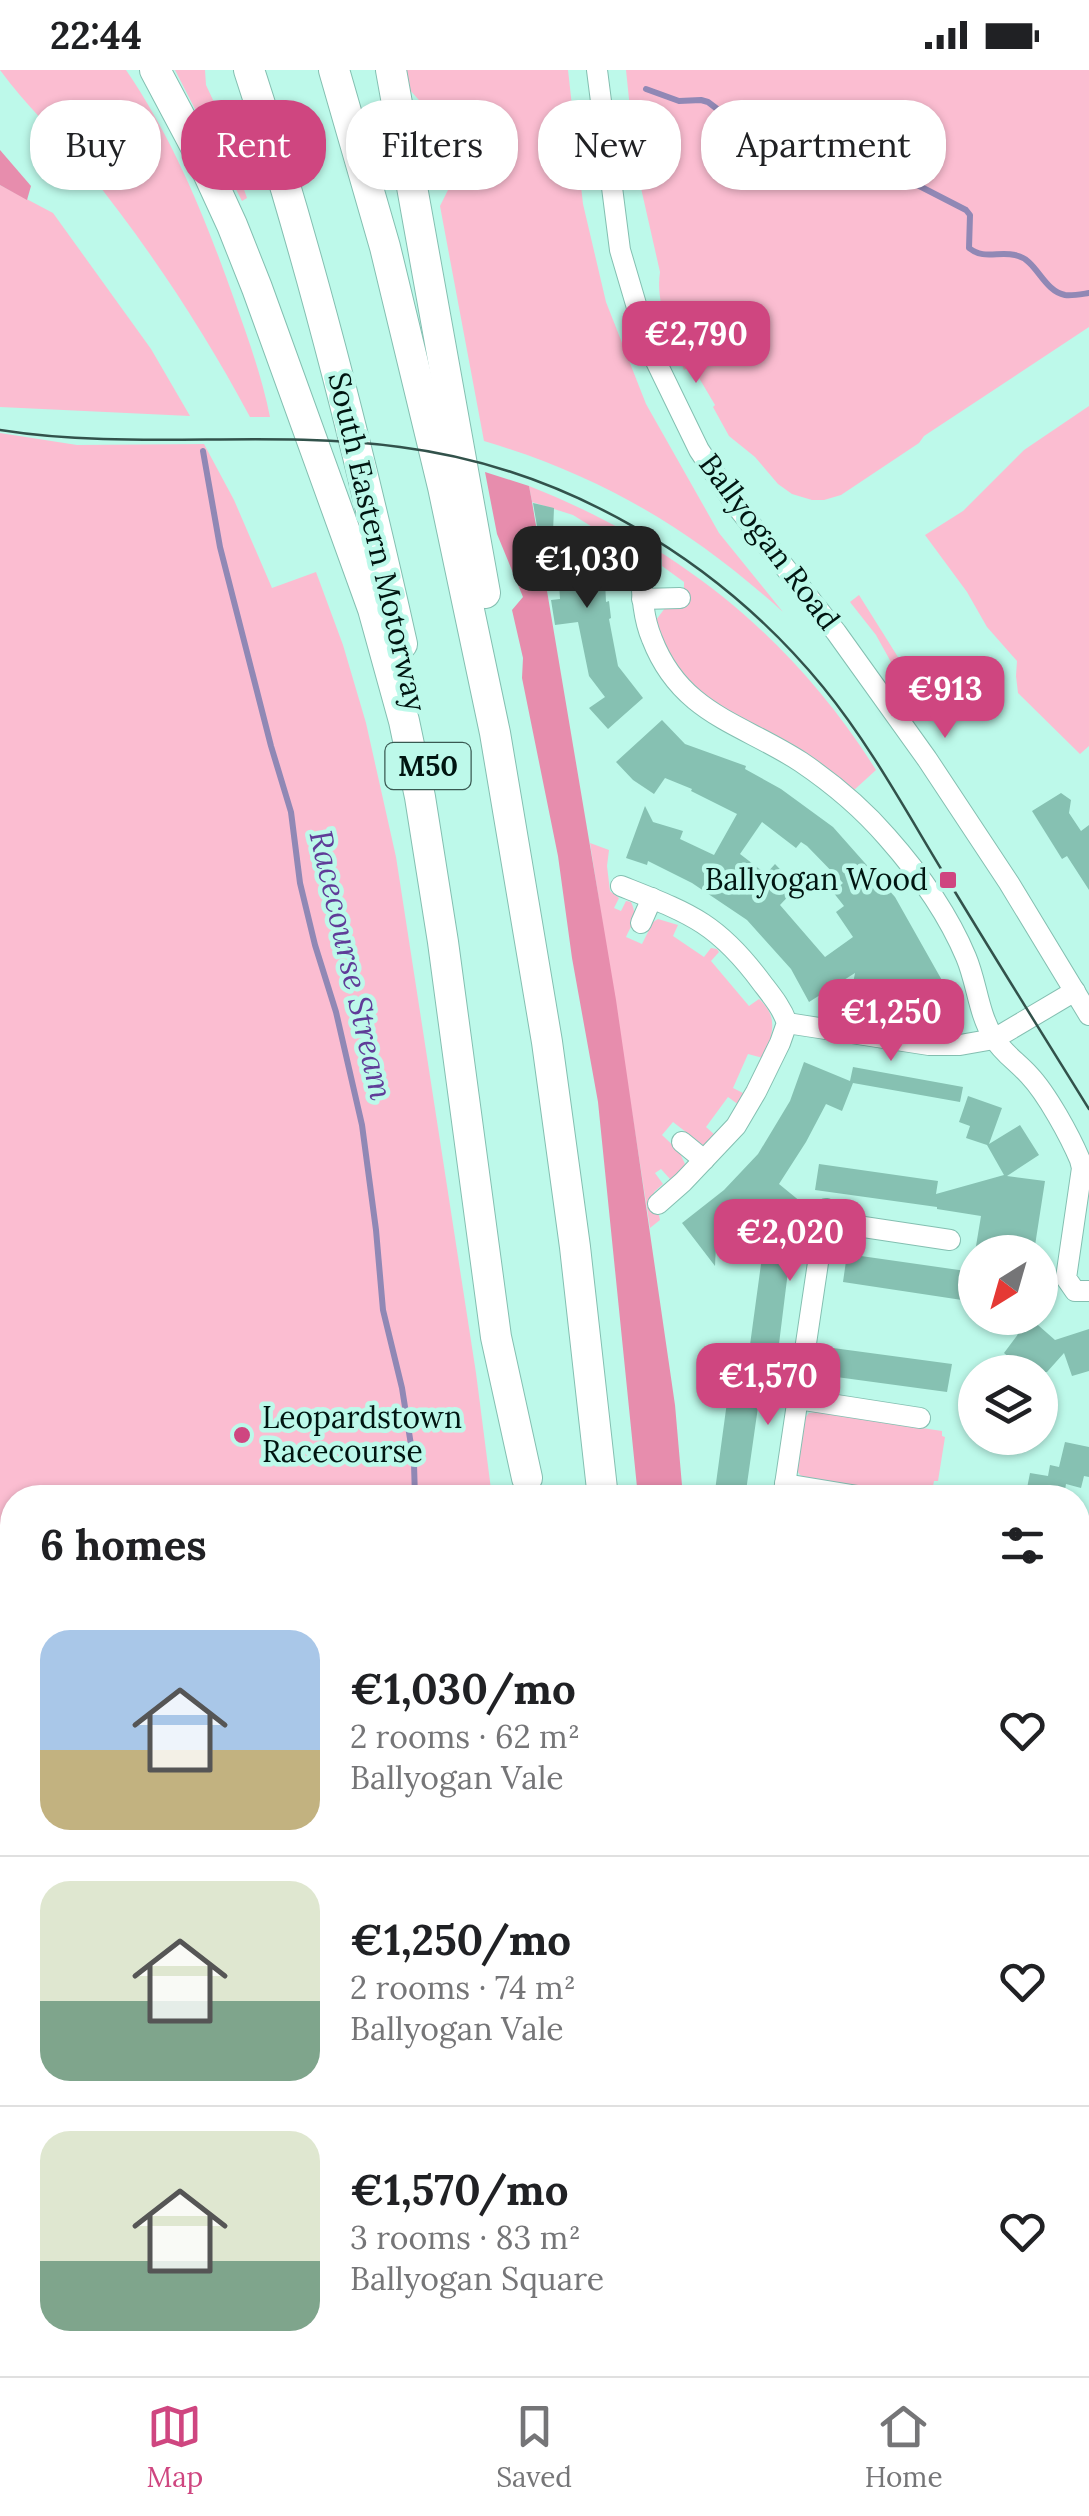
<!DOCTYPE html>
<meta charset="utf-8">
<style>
:root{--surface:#fff;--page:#f2f2f2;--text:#202124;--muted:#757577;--line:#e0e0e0;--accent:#cf4680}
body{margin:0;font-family:Lora,serif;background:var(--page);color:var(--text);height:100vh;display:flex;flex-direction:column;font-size:38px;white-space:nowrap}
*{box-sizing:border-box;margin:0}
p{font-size:32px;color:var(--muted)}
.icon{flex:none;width:55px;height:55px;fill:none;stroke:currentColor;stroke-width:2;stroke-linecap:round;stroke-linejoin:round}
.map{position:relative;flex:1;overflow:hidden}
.sheet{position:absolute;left:0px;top:1415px;width:1090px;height:892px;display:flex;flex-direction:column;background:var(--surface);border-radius:40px 40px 0 0;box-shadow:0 2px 8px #0004}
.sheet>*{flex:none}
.top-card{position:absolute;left:30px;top:30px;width:1030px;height:90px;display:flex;gap:20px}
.needle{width:65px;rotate:217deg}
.fabs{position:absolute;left:958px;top:1165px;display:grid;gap:20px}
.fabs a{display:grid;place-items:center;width:100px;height:100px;border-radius:50%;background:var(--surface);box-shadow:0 2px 8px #0004;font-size:50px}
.price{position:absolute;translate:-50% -85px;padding:0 22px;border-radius:20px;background:var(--accent);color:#fff;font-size:32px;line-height:65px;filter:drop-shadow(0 2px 5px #0008)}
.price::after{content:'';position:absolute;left:50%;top:60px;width:30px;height:22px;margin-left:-15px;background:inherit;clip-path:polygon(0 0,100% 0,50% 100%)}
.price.selected{background:#222;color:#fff}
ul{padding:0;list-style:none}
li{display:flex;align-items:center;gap:30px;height:250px;padding:0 40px}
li+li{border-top:2px solid var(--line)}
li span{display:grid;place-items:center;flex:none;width:280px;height:200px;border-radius:30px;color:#555}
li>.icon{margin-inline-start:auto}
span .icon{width:120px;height:120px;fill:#fffc;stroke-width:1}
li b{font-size:42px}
h2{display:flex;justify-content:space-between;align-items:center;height:120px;padding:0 40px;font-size:42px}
.chip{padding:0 35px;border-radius:40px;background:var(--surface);box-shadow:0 2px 8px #0004;font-size:35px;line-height:90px}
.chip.selected{background:var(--accent);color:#fff}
.status{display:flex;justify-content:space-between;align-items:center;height:70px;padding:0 50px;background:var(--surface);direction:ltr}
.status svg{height:28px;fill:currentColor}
.menu{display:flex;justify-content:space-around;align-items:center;height:140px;border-top:2px solid var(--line);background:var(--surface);font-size:28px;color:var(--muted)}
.menu a{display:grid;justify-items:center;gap:5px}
.menu .selected{color:var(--accent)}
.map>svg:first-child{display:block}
.green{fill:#fbbdd1}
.forest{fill:#e78dad}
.water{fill:#cdbafb;stroke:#9088b5;stroke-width:2.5}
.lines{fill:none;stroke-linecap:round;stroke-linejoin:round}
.stream{stroke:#9088b5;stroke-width:6}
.building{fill:#86c1b2;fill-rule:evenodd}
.minor-casing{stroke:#84bfb1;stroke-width:22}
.highway-casing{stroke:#84bfb1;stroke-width:32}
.minor{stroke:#fff;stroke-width:20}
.highway{stroke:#fff;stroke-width:30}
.tram{stroke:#32524b;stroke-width:2.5}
.poi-dot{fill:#cf4680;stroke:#bdf9ea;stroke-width:4}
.labels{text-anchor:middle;stroke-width:9;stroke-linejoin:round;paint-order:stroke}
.shield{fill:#bdf9ea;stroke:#395952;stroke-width:2.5}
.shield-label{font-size:28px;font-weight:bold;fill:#001511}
.street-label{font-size:30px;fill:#001511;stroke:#bdf9ea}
.poi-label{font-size:30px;fill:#001511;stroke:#bdf9ea;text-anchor:end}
.water-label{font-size:32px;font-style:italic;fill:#5f3c98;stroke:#bdf9ea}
</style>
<div class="status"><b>22:44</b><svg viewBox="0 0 49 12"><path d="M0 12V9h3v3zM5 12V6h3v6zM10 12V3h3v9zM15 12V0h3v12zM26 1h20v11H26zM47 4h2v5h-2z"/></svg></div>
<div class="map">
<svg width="1089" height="2306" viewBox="0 0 1089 2306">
<rect width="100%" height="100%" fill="#bdf9ea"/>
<g class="green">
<path d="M 0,0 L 126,0 C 174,70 206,150 234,229 C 248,268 262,307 270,347 L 250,347 C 203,259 148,176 85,98 C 58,64 25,35 0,0 Z"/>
<polygon points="175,0 205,0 206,15 213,30 247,128 242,131"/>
<path d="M 405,0 L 568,0 L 583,134 L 606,232 L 646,334 L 719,463 L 783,542 C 691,459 602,406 484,371 L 440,136 L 454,108 L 438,51 L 408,18 Z"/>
<path d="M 626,0 L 1089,0 L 1089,257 L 924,366 L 919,373 L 841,425 L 824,430 L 812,430 L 792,424 L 778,414 L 755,387 L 729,366 L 713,337 L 715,335 L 692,296 L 684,300 C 672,270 655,234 660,202 L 636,96 Z"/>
<polygon points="0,115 53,143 151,279 190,346 0,337"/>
<polygon points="1089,336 1089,676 1080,684 1018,623 1016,606 1017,591 987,557 967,522 925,465 963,441 1024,380"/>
<polygon points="0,363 77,375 204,374 234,430 272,518 316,502 343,575 366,653 396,787 476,1303 492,1427 12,1428 12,2295 596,2295 597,2306 0,2306"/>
<path d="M 529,416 C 676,474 791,565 876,700 L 853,721 C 826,704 799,688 772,671 C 724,641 669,609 656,550 L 665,538 L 684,536 L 684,512 L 662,496 L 662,489 L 647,480 L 631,480 L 623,476 L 573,445 L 532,432 Z"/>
<polygon points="859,525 918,619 913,623 896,601 876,565 850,532"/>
<path d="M 590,773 L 609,780 L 607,796 L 610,821 L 619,828 L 614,838 L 621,841 L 626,831 L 631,832 C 638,846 632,854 626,867 L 642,874 L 653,852 L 658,849 L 678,855 L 673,866 L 704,887 L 711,878 L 717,879 L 719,882 L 711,891 L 749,936 L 759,929 C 779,946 773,966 763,988 L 748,984 L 733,1018 L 745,1024 L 739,1035 L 728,1027 L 706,1057 L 715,1065 L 704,1076 L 673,1052 L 662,1065 L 679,1081 L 685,1094 L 676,1108 L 670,1109 L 661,1099 L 655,1103 L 663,1114 L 654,1122 L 660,1150 L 650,1158 Z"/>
<polygon points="817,1342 942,1361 942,1366 945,1367 938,1411 934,1411 931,1427 807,1409 800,1405 796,1399 805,1348 809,1343"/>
</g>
<g class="forest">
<polygon points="0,80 31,116 27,130 0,115"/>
<polygon points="485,402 529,416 532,432 616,930 675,1335 683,1427 638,1427 598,1032 572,888 558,786 522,608 523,588 512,540 523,527 497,464"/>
<polygon points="12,2206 12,2295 161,2295 137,2306 0,2306 0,2209"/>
</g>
<g class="water">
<polygon points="256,2295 393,2295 393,2306 233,2306"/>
<polygon points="476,2295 539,2295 540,2306 475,2306"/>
</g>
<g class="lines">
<g class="stream">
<path d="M 646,19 L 679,31 L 701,30 L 708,32 L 737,54 L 766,51 L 789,67 L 811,59 C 833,69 842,99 865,107 C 874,110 885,103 896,104 L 966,140 L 970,145 L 969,178 C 984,190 998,181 1015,185 C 1037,189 1042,220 1065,225 C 1072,226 1082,224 1089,223"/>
<polyline points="203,381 220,477 271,676 291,742 300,813 315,875 336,942 362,1055 376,1160 383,1240 402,1318 414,1394 415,1428"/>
</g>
</g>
<g class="building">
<polygon points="533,433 554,438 553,462 598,462 598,489 604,489 606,532 609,531 611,548 609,549 618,596 643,628 608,659 589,638 605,627 589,606 578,552 555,555 551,530 560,529 558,494 544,497"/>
<path d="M 662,650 L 685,674 L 746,696 L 745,699 L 781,719 L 833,757 L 895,827 L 948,921 L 944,926 L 946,928 L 932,943 L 850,929 L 855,903 L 809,932 L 791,899 L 747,850 L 692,813 L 648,791 L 647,795 L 626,788 L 645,736 L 653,752 L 683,761 L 680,769 L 714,785 L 737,744 L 691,721 L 692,719 L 665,708 L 654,724 L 633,710 L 616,692 ZM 762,752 L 796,778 L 801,772 L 807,776 L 843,813 L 833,822 L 844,836 L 836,842 L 853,867 L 825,887 L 780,835 L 797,817 L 775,794 L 766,804 L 740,784 Z"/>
<polygon points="1061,723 1071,730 1069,743 1081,761 1089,755 1089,820 1067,786 1062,789 1032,741"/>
<polygon points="804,992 850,1011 853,997 963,1017 960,1032 853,1013 842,1041 826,1034 806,1072 779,1114 801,1132 796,1170 792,1169 777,1290 765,1288 745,1428 714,1428 732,1295 747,1297 767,1150 747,1165 741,1158 716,1176 715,1196 682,1153 724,1120 758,1084 790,1031"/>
<polygon points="968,1026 1002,1038 989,1074 1020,1055 1039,1085 1007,1106 1045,1111 1034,1182 975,1182 981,1146 937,1139 937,1137 815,1120 819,1094 938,1111 936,1124 1004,1105 987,1075 966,1068 970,1056 959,1052"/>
<polygon points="847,1184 966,1201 962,1230 843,1212"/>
<polygon points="1030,1248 1055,1270 1089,1259 1089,1301 1072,1306 1064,1283 1047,1302 1027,1302 1004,1283"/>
<polygon points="833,1278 952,1294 947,1322 829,1306"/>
<polygon points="1065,1372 1089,1377 1089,1407 1084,1406 1081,1418 1066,1414 1064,1426 1046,1422 1045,1428 1025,1428 1030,1403 1048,1406 1050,1395 1059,1397"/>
</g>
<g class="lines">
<g class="minor-casing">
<g id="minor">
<polyline points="597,0 620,180 648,275 699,380 738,438 836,562 927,689 1009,813 1089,945"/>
<path d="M 640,486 C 642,514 641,543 652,569 C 681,644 741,653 801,692 C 832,713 862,738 887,767 C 918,802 948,844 966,887 C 977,913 978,942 993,967 C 1002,982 1017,992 1029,1005 C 1047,1024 1070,1066 1080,1090 L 1082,1098 L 1066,1208 L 1075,1221 L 1089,1221"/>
<polyline points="642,529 680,528"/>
<path d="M 621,816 C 689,843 717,852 762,913 C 772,926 782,938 787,953 L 780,973 L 756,1022 L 736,1056 L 683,1112 L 658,1134"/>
<polyline points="641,853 652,828"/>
<polyline points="787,953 929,975 960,975 994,969 1075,921"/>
<polyline points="682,1072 704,1090"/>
<polyline points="824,1151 950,1170"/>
<polyline points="798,1329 920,1348"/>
<polyline points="785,1414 870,1428"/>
<polyline points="783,1428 826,1139"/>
<polyline points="1078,2200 1089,2191"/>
<polyline points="1078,2249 1089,2273"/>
<polyline points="837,2295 839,2306"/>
</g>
</g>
<g class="highway-casing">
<g id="highway">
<polyline points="155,0 198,81 232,155 257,218 373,539 404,651 420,727 443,872 496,1267 527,1408"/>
<path d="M 249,0 C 311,189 359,381 402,574"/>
<polyline points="334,0 385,177 443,417 495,663 547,972 575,1177 603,1428"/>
<polyline points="391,0 485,523"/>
<polyline points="630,2295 631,2306"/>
<polyline points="704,2295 705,2306"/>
</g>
</g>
<use href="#minor" class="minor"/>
<use href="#highway" class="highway"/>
<path class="tram" d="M 0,360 C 132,381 267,359 400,377 C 565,398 718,489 823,617 C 871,676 907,743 946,807 C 993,885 1041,962 1089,1039"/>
</g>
<g class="poi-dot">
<rect x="938" y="800" width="20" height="20" rx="5"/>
<circle cx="242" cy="1365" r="10"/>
</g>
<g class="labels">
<rect class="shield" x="385.5" y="673" width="85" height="46" rx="8"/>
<g class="shield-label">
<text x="428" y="706">M50</text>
</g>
<g class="street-label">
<text transform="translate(377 472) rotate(77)" y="10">South Eastern Motorway</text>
<text transform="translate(769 472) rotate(53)" y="10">Ballyogan Road</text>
</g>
<g class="poi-label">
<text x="928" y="820">Ballyogan Wood</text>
<text x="262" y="1358" text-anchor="start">Leopardstown<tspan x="262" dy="34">Racecourse</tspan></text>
</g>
<g class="water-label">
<text transform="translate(351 895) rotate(77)" y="11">Racecourse Stream</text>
</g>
</g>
</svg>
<div class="fabs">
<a><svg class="needle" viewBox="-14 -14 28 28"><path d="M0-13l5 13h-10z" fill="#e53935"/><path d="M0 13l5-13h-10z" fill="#757577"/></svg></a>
<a><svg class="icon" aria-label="layers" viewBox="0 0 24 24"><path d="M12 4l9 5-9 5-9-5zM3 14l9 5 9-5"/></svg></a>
</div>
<b class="price" style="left:696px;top:316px">€2,790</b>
<b class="price selected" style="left:587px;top:541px">€1,030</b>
<b class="price" style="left:945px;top:671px">€913</b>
<b class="price" style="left:891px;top:994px">€1,250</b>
<b class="price" style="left:790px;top:1214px">€2,020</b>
<b class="price" style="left:768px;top:1358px">€1,570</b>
<div class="top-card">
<a class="chip">Buy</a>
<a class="chip selected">Rent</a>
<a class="chip">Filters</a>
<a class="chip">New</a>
<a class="chip">Apartment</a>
</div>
<section class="sheet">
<h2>6 homes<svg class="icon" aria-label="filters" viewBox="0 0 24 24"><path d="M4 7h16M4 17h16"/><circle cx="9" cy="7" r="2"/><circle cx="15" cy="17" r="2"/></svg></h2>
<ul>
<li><span style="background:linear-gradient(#a9c7e8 60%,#c2b280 0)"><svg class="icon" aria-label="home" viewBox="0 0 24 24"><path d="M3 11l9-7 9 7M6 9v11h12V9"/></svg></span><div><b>€1,030/mo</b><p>2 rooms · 62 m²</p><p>Ballyogan Vale</p></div><svg class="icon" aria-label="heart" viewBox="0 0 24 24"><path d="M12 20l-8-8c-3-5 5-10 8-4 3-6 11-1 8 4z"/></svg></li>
<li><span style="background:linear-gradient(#dfe7d0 60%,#7fa58c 0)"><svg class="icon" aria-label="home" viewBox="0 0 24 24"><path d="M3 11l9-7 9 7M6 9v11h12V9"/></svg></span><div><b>€1,250/mo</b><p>2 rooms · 74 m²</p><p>Ballyogan Vale</p></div><svg class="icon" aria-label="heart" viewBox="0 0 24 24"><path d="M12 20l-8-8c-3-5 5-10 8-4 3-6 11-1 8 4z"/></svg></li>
<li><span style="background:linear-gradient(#dfe7d0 65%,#7fa58c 0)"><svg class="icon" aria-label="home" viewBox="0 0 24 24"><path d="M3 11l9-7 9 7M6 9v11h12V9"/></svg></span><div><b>€1,570/mo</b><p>3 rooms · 83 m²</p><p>Ballyogan Square</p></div><svg class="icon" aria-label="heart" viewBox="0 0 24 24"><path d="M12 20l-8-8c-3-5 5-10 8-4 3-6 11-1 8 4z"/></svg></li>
</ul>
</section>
</div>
<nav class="menu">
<a class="selected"><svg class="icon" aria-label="map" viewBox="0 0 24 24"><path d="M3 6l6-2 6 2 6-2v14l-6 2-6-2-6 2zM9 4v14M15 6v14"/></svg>Map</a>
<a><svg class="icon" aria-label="saved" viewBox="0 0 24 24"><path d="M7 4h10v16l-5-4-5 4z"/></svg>Saved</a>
<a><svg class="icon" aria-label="home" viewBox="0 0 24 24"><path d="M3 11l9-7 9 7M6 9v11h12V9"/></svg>Home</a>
</nav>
